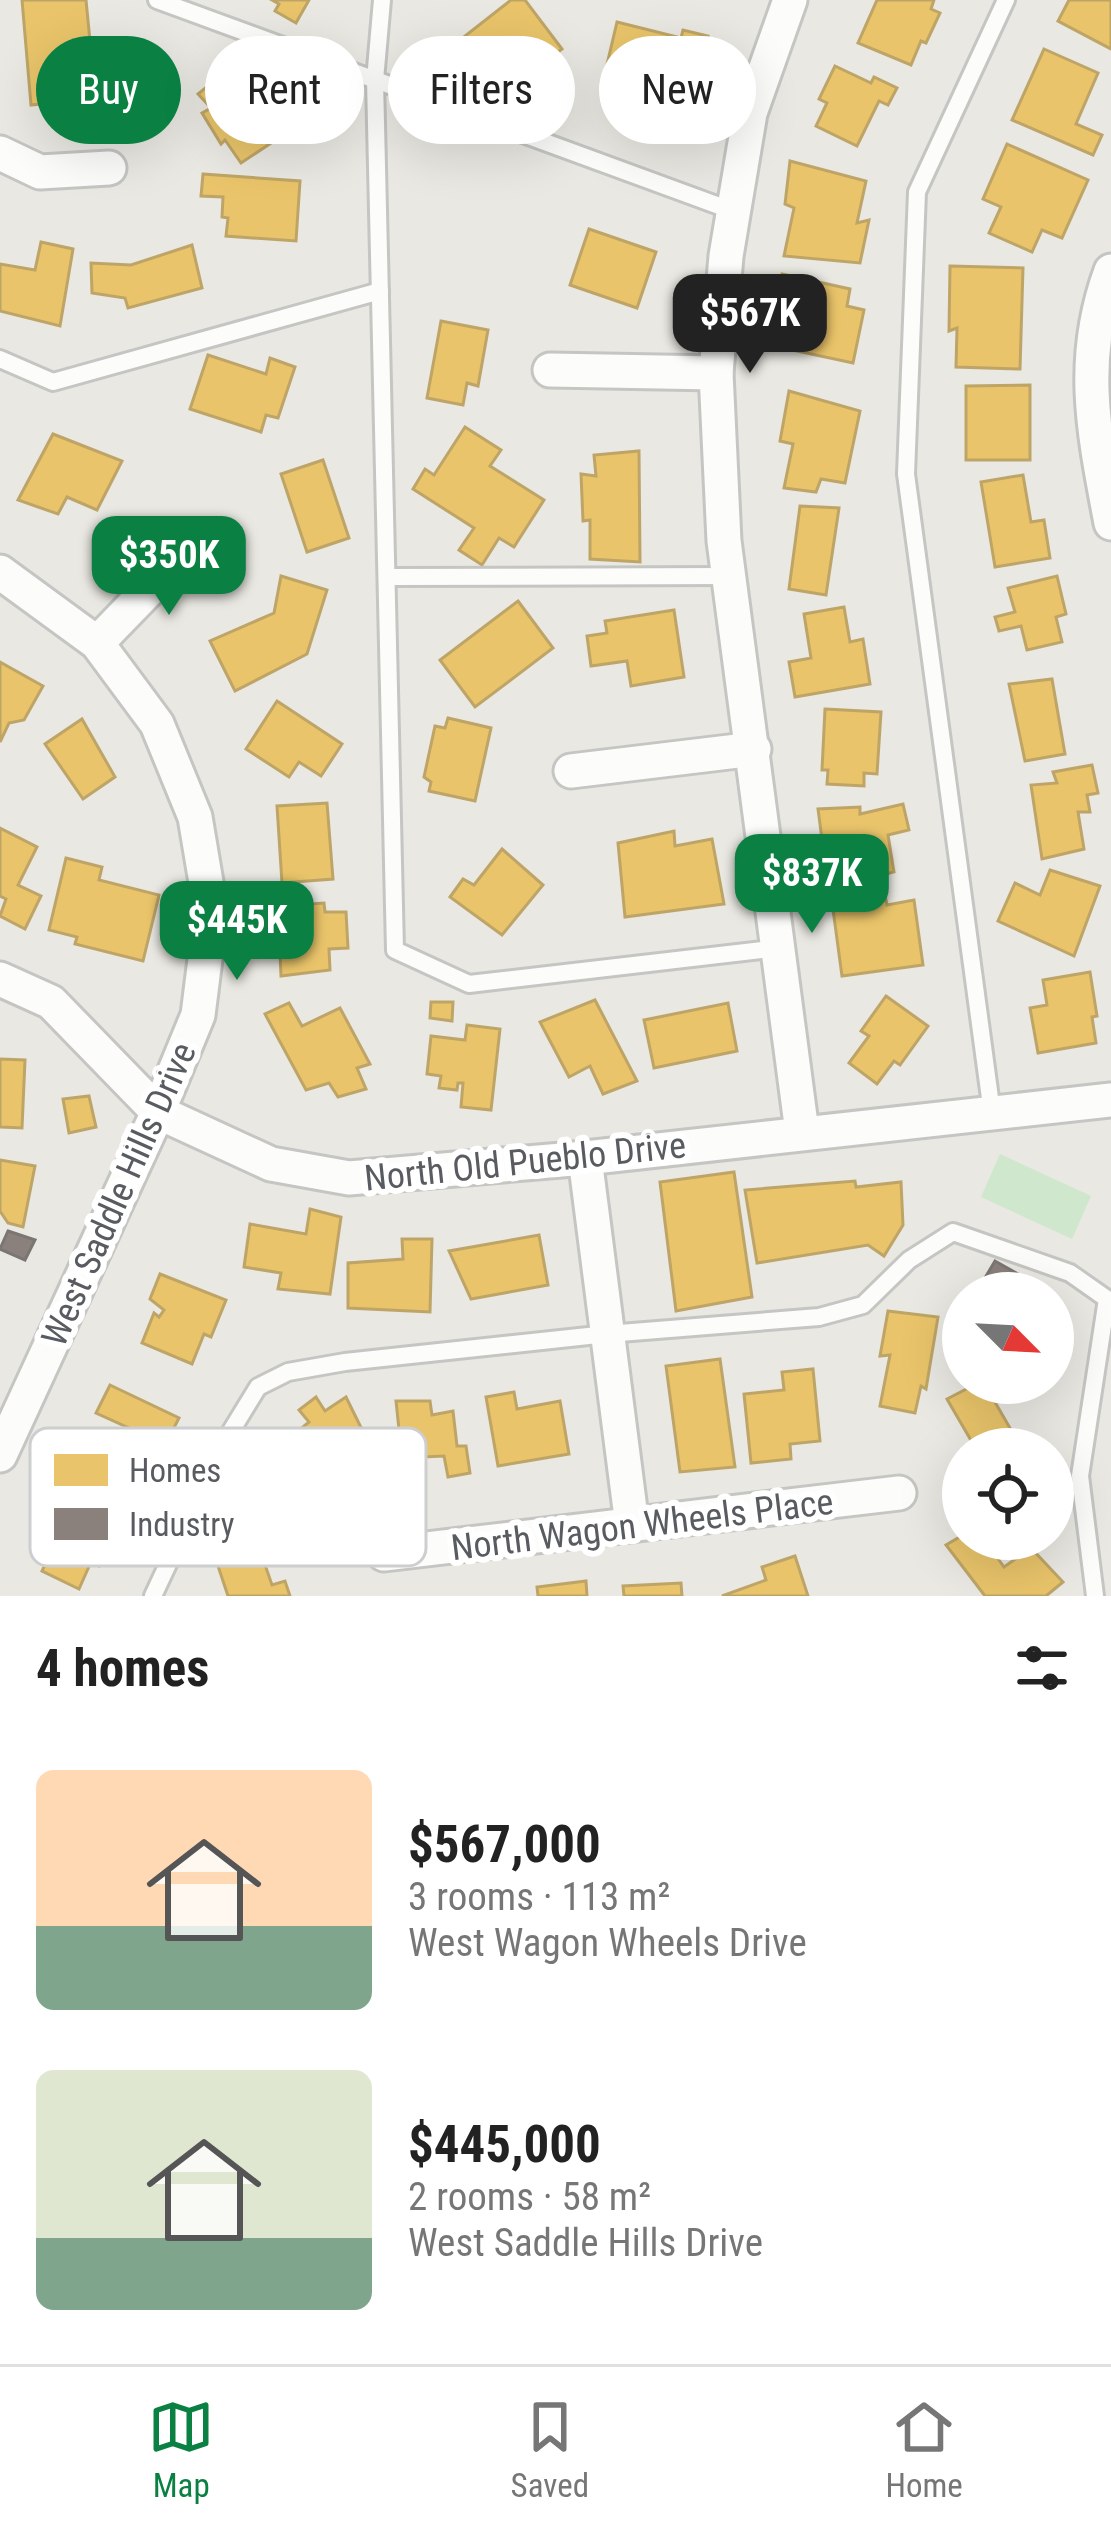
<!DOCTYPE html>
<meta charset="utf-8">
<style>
:root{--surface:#fff;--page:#f2f2f2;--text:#222;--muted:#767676;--line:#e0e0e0;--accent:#0b8043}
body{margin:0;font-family:"Roboto Condensed",sans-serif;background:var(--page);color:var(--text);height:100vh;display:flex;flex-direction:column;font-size:45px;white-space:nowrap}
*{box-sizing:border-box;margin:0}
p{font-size:39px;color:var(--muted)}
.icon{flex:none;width:66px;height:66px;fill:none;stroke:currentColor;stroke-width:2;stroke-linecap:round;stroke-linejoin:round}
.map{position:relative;height:1596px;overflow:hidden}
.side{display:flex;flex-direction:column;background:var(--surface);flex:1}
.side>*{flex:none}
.top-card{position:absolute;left:36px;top:36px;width:1041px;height:108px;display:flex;gap:24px}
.needle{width:78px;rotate:114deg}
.fabs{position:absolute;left:942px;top:1272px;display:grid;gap:24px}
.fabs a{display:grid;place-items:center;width:132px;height:132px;border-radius:50%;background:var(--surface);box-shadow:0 12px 48px #0002;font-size:60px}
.price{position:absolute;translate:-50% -102px;padding:0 27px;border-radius:24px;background:var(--accent);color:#fff;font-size:39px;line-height:78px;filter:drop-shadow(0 3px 6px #0008)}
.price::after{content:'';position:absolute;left:50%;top:72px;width:36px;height:27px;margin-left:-18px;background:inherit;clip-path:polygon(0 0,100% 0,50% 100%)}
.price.selected{background:#222;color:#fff}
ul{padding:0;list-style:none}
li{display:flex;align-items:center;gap:36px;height:300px;padding:0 36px}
li span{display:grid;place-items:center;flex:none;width:336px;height:240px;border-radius:18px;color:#555}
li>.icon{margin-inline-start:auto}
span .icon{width:144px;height:144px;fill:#fffc;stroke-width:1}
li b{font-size:51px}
h2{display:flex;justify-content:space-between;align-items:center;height:144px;padding:0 36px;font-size:51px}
.pill{padding:0 42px;border-radius:54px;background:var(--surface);box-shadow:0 12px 48px #0002;font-size:42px;line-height:108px}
.pill.selected{background:var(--accent);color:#fff}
.tabs{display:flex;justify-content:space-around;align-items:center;height:168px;border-top:3px solid var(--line);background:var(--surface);font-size:33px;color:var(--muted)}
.tabs a{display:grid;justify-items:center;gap:6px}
.tabs .selected{color:var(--accent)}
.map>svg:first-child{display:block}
.green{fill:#cfe7cc}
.homes{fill:#e9c46a;stroke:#bea567;stroke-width:3}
.industry{fill:#8a817c;stroke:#7b7674;stroke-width:3}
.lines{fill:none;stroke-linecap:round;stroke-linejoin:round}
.service-casing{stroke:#c5c5c3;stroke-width:22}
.minor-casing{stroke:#c5c5c3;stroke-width:39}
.service{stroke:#fcfcfb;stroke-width:16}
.minor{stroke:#fcfcfb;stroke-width:33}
.labels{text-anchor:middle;stroke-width:12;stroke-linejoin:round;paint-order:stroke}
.street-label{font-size:36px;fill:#585c61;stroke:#fff}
.key{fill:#fff;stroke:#cdced0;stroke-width:3}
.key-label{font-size:33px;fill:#585c61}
</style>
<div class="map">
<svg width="1111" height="1596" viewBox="0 0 1111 1596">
<rect width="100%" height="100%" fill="#e9e8e2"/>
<polygon class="green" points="1000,1154 1091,1196 1072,1239 981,1197"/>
<g class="homes">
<polygon points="22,0 86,0 94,82 69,84 70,101 31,105"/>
<polygon points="272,0 309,0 296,23 275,11 279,4"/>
<polygon points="511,0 525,0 562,49 525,78 496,40 478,54 465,36"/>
<polygon points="877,0 934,0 931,9 940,13 926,43 921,41 911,65 858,43"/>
<polygon points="1069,0 1111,0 1111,49 1058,21"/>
<polygon points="617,22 681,38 683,30 708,36 700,65 654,54 645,91 662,96 657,116 623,107 630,79 605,73"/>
<polygon points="1044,49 1098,73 1076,124 1102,135 1093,155 1012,120"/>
<polygon points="835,66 871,83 874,77 897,88 888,105 879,101 857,146 816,126 827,103 819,99"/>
<polygon points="228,70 247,103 254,98 280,137 241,163 225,140 221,144 202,113 211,108 198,94"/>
<polygon points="1007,144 1088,180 1062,238 1042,230 1032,252 989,233 1001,207 983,199"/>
<polygon points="790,161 866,181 857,223 869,220 860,263 784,256 794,208 785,204"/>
<polygon points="203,174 300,181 296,241 226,236 228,218 222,217 223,197 201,196"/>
<polygon points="589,229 656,252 637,308 570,285"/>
<polygon points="41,242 73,249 60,326 0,311 0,264 35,270"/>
<polygon points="192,245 202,288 128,308 125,298 92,293 91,263 131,265"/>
<polygon points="950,266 1023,268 1020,369 956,367 957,328 949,331"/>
<polygon points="782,274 850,289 847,306 864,310 853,363 788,349 798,303 777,298"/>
<polygon points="441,321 488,330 478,386 467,383 463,405 427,398"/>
<polygon points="208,355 266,374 270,358 295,367 278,418 266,415 261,432 190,409"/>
<polygon points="1030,385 1030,460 966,460 966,386"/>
<polygon points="789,391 860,411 845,483 821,479 816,492 784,488 793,444 780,441"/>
<polygon points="465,427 501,450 490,466 544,500 514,547 499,538 482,565 459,550 474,528 413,489 425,469 434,475"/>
<polygon points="53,434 122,461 97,510 67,497 58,514 18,500"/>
<polygon points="639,451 640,562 590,559 590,520 583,521 581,474 596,476 594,455"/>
<polygon points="323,460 349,538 307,552 281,474"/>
<polygon points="1023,475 1031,522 1044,520 1050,558 995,567 981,482"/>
<polygon points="800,506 839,508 826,595 789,589"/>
<polygon points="281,576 327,590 307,654 235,691 210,641 274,613"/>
<polygon points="1057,576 1066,614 1056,617 1062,642 1027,650 1021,626 999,631 995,617 1015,612 1008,588"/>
<polygon points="518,601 553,648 475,707 440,660"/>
<polygon points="844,607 850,642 863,639 870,684 795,697 789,662 811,658 804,614"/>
<polygon points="674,610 684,677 631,686 627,661 591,666 587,636 607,633 605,621"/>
<polygon points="0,662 43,686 24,720 9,723 0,742"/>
<polygon points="1052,679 1065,754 1025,761 1009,684"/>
<polygon points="277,701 342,744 321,776 299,762 289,777 246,749"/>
<polygon points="825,709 881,712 877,774 864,773 864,786 827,784 828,770 822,770"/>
<polygon points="448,718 491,728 475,801 429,791 431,782 424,777 435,726 445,728"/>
<polygon points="82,719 115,777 83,799 45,744"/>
<polygon points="1092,765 1098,793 1087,795 1090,812 1078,812 1084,849 1042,859 1031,785 1057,783 1053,772"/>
<polygon points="327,803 333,879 282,883 277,806"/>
<polygon points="903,804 909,830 888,835 894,872 852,883 847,842 823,847 818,809 860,807 860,814"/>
<polygon points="0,828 37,847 18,885 41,896 25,929 0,916 6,899 0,896"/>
<polygon points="674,831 675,846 712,839 724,904 625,917 618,843"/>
<polygon points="502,849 543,885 502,935 450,897 463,879 474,885"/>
<polygon points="66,858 102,867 99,880 159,895 143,961 75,944 77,937 49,930"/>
<polygon points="1050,870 1100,886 1074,956 998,921 1015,883 1040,895"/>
<polygon points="885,895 887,905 914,900 923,965 842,976 832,902"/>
<polygon points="324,903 325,912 346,912 348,948 329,949 330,970 281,976 278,906"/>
<polygon points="1090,972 1097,1016 1092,1017 1096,1043 1038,1053 1030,1008 1047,1005 1043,980"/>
<polygon points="886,996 928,1026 900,1065 894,1061 877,1084 849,1063 869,1036 861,1031"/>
<polygon points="595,1000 637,1081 603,1094 590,1066 569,1077 540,1022"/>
<polygon points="431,1002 453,1002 452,1021 430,1018"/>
<polygon points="289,1003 302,1026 340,1008 370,1064 357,1068 366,1089 338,1097 329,1083 306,1090 265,1014"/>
<polygon points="728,1003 737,1051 654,1068 644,1020"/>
<polygon points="467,1025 500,1029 491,1110 461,1107 463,1083 458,1083 457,1090 439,1088 441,1076 427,1074 431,1036 465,1040"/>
<polygon points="0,1059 25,1060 22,1128 0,1127"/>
<polygon points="89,1096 96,1127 69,1133 63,1099"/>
<polygon points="0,1160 35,1166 23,1227 8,1223 0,1211"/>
<polygon points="734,1172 752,1297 676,1311 660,1182"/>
<polygon points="855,1181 856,1187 901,1182 903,1225 884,1256 868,1245 757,1263 745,1190"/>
<polygon points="310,1209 341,1217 330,1294 278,1289 281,1273 244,1267 250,1224 306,1234"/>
<polygon points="539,1235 548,1285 471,1299 449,1251"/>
<polygon points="402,1239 432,1239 430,1312 348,1308 348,1263 403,1259"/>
<polygon points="160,1274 226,1300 211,1337 204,1334 192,1364 142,1343 154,1313 159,1317 164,1310 150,1299"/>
<polygon points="888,1311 938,1317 926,1389 921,1386 915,1413 880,1406 890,1355 880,1356"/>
<polygon points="720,1359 735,1467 680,1472 666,1366"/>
<polygon points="813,1369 820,1441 790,1444 791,1459 751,1463 744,1394 784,1390 782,1372"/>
<polygon points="978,1383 984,1383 1022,1449 976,1449 947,1399"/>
<polygon points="110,1385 179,1418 143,1489 98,1462 105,1445 117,1456 131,1429 96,1413"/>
<polygon points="514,1392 517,1409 560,1401 569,1454 498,1466 486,1397"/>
<polygon points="316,1397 325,1411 346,1397 376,1458 363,1466 345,1457 342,1477 333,1476 323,1482 292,1436 309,1422 299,1410"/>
<polygon points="396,1401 430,1401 432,1415 453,1411 457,1446 466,1446 470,1473 448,1477 444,1456 402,1458"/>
<polygon points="63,1482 115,1508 105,1530 113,1533 99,1566 91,1562 79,1589 42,1571 52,1550 42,1545 52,1524 46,1522"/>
<polygon points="301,1515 310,1543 263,1559 272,1585 285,1581 290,1596 228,1596 211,1545"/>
<polygon points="963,1535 963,1539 984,1539 1004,1567 1031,1548 1063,1582 1046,1596 985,1596 946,1545"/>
<polygon points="795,1556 808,1596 722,1596 766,1580 762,1567"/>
<polygon points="586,1581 587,1596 538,1596 537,1587"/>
<polygon points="681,1583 682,1596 624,1596 623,1586"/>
</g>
<g class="industry">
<polygon points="8,1231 35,1240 25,1260 0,1249"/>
<polygon points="995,1261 1018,1274 1007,1293 976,1293"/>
</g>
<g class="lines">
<g class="service-casing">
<g id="service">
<polyline points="157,0 733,211"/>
<polyline points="382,0 375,80 395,950 469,984 779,948"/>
<polyline points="0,359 53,382 380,291"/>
<polyline points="387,577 729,576"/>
<polyline points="992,1113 906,474 917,192 1006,0"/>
<polyline points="153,1596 228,1436 258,1387 288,1372 345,1362 607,1334 819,1317 863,1305 909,1260 953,1232 1070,1273 1107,1299 1080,1476 1095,1596"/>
</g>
</g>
<g class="minor-casing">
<g id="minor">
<polyline points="790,0 750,113 726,256 716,373 724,541 802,1132"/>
<polyline points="0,153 40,172 109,168"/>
<path d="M 1111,271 C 1078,360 1094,433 1111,523"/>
<polyline points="550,370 716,373"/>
<polyline points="0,572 97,643 157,724 195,817 211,912 198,1015 158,1112 0,1455"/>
<polyline points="97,643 191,546"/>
<polyline points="571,771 754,749"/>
<polyline points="0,979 51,1002 158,1112 271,1164 349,1178 585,1158 1111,1100"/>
<polyline points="585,1158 632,1525"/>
<polyline points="384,1554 899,1493"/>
</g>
</g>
<use href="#service" class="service"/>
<use href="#minor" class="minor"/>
</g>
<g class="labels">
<g class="street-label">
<text transform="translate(525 1161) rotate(-6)" y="13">North Old Pueblo Drive</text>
<text transform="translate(118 1194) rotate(-66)" y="13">West Saddle Hills Drive</text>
<text transform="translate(642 1524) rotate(-7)" y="13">North Wagon Wheels Place</text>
</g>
</g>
<rect x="30" y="1428" width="396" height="138" rx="18" class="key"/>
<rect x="54" y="1454" width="54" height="32" fill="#e9c46a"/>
<rect x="54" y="1508" width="54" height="32" fill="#8a817c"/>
<g class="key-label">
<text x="129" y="1482">Homes</text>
<text x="129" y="1536">Industry</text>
</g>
</svg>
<div class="fabs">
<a><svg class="needle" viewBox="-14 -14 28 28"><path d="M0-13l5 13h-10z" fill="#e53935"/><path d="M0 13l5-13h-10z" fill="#767676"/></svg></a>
<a><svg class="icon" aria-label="locate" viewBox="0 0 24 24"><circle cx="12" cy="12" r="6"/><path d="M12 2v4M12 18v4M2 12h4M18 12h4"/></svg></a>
</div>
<b class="price selected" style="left:750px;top:376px">$567K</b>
<b class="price" style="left:169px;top:618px">$350K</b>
<b class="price" style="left:812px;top:936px">$837K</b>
<b class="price" style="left:237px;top:983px">$445K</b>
<div class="top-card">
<a class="pill selected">Buy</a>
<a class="pill">Rent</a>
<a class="pill">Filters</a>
<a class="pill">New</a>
</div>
</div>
<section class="side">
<h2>4 homes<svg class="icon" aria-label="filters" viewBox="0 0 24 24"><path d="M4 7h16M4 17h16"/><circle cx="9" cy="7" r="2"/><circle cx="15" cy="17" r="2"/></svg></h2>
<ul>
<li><span style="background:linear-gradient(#ffd9b3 65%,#7fa58c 0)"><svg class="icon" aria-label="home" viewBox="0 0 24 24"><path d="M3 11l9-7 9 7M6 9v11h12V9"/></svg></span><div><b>$567,000</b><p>3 rooms · 113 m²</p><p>West Wagon Wheels Drive</p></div></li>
<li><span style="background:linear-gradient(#dfe7d0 70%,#7fa58c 0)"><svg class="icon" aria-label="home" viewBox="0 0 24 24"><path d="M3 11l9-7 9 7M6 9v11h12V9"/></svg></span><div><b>$445,000</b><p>2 rooms · 58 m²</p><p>West Saddle Hills Drive</p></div></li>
</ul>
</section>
<nav class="tabs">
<a class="selected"><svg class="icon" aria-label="map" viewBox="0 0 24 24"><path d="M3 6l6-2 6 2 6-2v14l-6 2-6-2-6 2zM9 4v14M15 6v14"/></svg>Map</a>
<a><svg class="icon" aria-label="saved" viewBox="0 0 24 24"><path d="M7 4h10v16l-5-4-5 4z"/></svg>Saved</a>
<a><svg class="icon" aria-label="home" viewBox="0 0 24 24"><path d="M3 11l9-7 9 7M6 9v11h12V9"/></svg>Home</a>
</nav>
